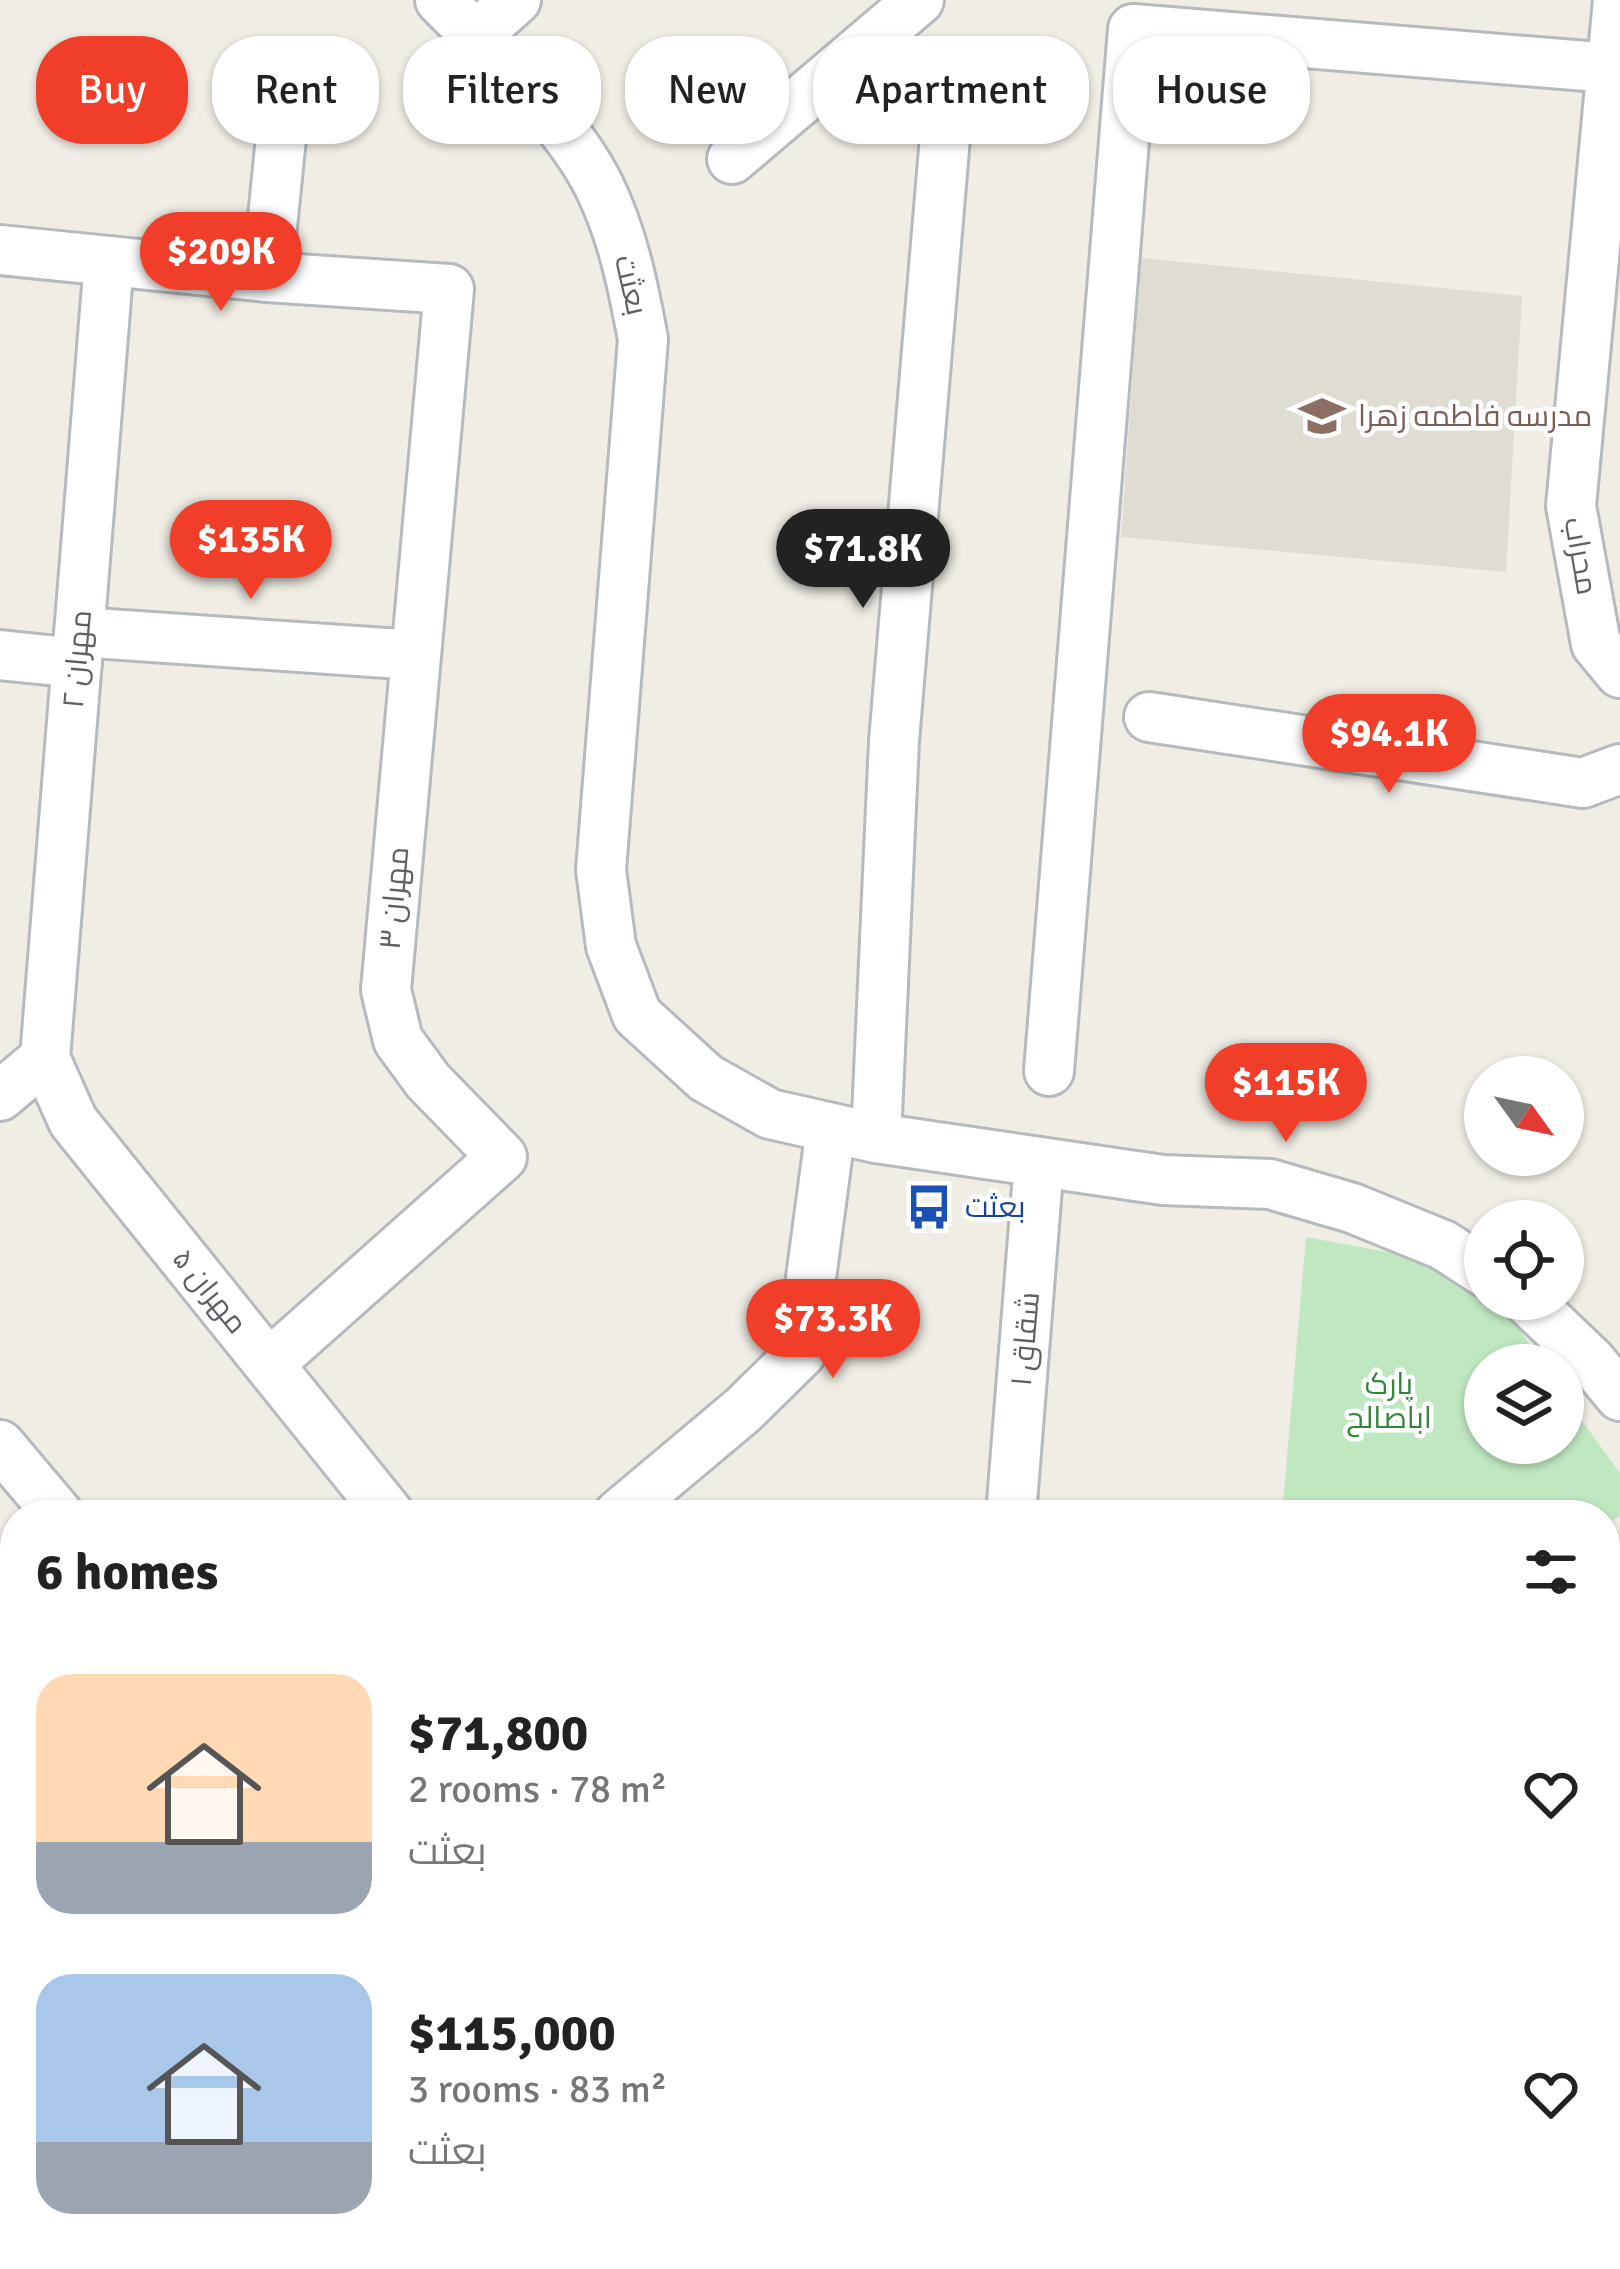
<!DOCTYPE html>
<meta charset="utf-8">
<style>
:root{--surface:#fff;--page:#f2f2f2;--text:#222;--muted:#767676;--accent:#f03e29}
body{margin:0;font-family:Signika,Cairo,sans-serif;background:var(--page);color:var(--text);height:100vh;display:flex;flex-direction:column;font-size:45px;white-space:nowrap}
*{box-sizing:border-box;margin:0}
p{font-size:39px;color:var(--muted)}
.icon{flex:none;width:66px;height:66px;fill:none;stroke:currentColor;stroke-width:2;stroke-linecap:round;stroke-linejoin:round}
.map{position:relative;flex:1;overflow:hidden}
.sheet{position:absolute;left:0px;top:1500px;width:1620px;height:771px;display:flex;flex-direction:column;background:var(--surface);border-radius:48px 48px 0 0;box-shadow:0 3px 9px #0004}
.sheet>*{flex:none}
.hud{position:absolute;left:36px;top:36px;width:1548px;height:108px;display:flex;gap:24px}
.needle{width:78px;rotate:123deg}
.buttons{position:absolute;left:1464px;top:1056px;display:grid;gap:24px}
.buttons a{display:grid;place-items:center;width:120px;height:120px;border-radius:50%;background:var(--surface);box-shadow:0 3px 9px #0004;font-size:60px}
.price{position:absolute;translate:-50% -102px;padding:0 27px;border-radius:42px;background:var(--accent);color:#fff;font-size:39px;line-height:78px;filter:drop-shadow(0 3px 6px #0008)}
.price::after{content:'';position:absolute;left:50%;top:72px;width:36px;height:27px;margin-left:-18px;background:inherit;clip-path:polygon(0 0,100% 0,50% 100%)}
.price.active{background:#222;color:#fff}
ul{padding:0;list-style:none}
li{display:flex;align-items:center;gap:36px;height:300px;padding:0 36px}
li span{display:grid;place-items:center;flex:none;width:336px;height:240px;border-radius:36px;color:#555}
li>.icon{margin-inline-start:auto}
span .icon{width:144px;height:144px;fill:#fffc;stroke-width:1}
li b{font-size:51px}
h2{display:flex;justify-content:space-between;align-items:center;height:144px;padding:0 36px;font-size:51px}
.tag{padding:0 42px;border-radius:48px;background:var(--surface);box-shadow:0 3px 9px #0004;font-size:42px;line-height:108px}
.tag.active{background:var(--accent);color:#fff}
.map>svg:first-child{display:block}
.education{fill:#dfdcd2}
.green{fill:#bfe8c0}
.lines{fill:none;stroke-linecap:round;stroke-linejoin:round}
.minor-casing{stroke:#b6babe;stroke-width:54}
.path{stroke:#98c9a7;stroke-width:8;stroke-dasharray:12 6;stroke-linecap:butt}
.minor{stroke:#fff;stroke-width:48}
.labels{text-anchor:middle;stroke-width:9;stroke-linejoin:round;paint-order:stroke}
.street-label{font-size:30px;fill:#5c6065;stroke:#fff}
.education-label{font-size:30px;fill:#785e54;stroke:#fff;text-anchor:start}
.transit-label{font-size:30px;fill:#164399;stroke:#fff;text-anchor:start}
.park-label{font-size:30px;fill:#318638;stroke:#fff}
</style>
<div class="map">
<svg width="1620" height="2269" viewBox="0 0 1620 2269">
<rect width="100%" height="100%" fill="#efede4"/>
<polygon class="education" points="1141,258 1522,296 1506,572 1121,537"/>
<g class="green">
<polygon points="1306,1237 1480,1269 1485,1277 1485,1299 1500,1299 1543,1365 1485,1365 1485,1443 1563,1443 1563,1395 1620,1473 1620,1516 1605,1525 1605,1515 1282,1515"/>
<polygon points="898,2256 1495,2256 1494,2269 899,2269"/>
</g>
<g class="lines">
<g class="minor-casing">
<g id="minor">
<path d="M 440,0 C 493,54 565,118 599,186 C 623,235 633,286 643,339 L 601,870 L 611,946 L 637,1015 L 706,1078 L 770,1114 L 876,1138 L 1163,1180 L 1270,1184 L 1352,1208 L 1443,1245 L 1485,1272"/>
<polyline points="1618,0 1571,506 1596,644 1620,673"/>
<polyline points="475,36 516,0"/>
<polyline points="732,159 919,0"/>
<polyline points="0,250 267,277 449,289 386,990 398,1040 428,1081 502,1157 269,1364"/>
<polyline points="109,261 45,1058 73,1121 390,1515"/>
<polyline points="267,277 283,118"/>
<polyline points="79,632 416,655"/>
<polyline points="0,655 77,663"/>
<polyline points="1149,717 1583,783 1620,769"/>
<polyline points="1049,1071 1133,29 1611,68"/>
<polyline points="0,1096 45,1058"/>
<polyline points="876,1138 894,741 949,90"/>
<polyline points="1526,1299 1591,1361 1620,1396"/>
<polyline points="0,1445 59,1515"/>
<polyline points="618,1515 743,1410 801,1353 831,1128"/>
<polyline points="1011,1515 1039,1162"/>
<polyline points="0,1684 15,1702"/>
<polyline points="0,2033 15,2050"/>
<polyline points="181,2256 195,2269"/>
<polyline points="855,2269 856,2256"/>
</g>
</g>
<polyline class="path" points="1605,2108 1620,2109"/>
<use href="#minor" class="minor"/>
</g>
<defs>
<g id="school-bare" transform="scale(3.6)"><path d="M0-5L7-2L0 1L-7-2ZM-4 1L0 2.5L4 1V4Q0 6-4 4Z" fill="#8d6e63" stroke="#fff" stroke-width="2.5" paint-order="stroke"/></g>
<g id="bus-bare" transform="scale(3.6)"><path d="M-5-6H5V4H4V6H2V4H-2V6H-4V4H-5ZM-3.5-4V0h7V-4ZM-3.5 1.2v1.5H-2V1.2ZM2 1.2v1.5H3.5V1.2Z" fill="#1a4fb4" stroke="#fff" stroke-width="2.5" paint-order="stroke"/></g>
</defs>
<g fill-rule="evenodd">
<use href="#school-bare" x="1322" y="416"/>
<use href="#bus-bare" x="929" y="1207"/>
</g>
<g class="labels">
<g class="street-label">
<text transform="translate(631 285) rotate(77)" y="10">بعثت</text>
<text transform="translate(1581 556) rotate(80)" y="10">محراب</text>
<text transform="translate(77 659) rotate(-85)" y="10">مهران ۲</text>
<text transform="translate(394 898) rotate(-85)" y="10">مهران ۳</text>
<text transform="translate(210 1291) rotate(51)" y="10">مهران ۵</text>
<text transform="translate(1025 1339) rotate(-85)" y="10">شقاق ۱</text>
</g>
<g class="education-label">
<text x="1358" y="426">مدرسه فاطمه زهرا</text>
</g>
<g class="transit-label">
<text x="965" y="1217">بعثت</text>
</g>
<g class="park-label">
<text x="1389" y="1394">پارک<tspan x="1389" dy="34">اباصالح</tspan></text>
</g>
</g>
</svg>
<div class="buttons">
<a><svg class="needle" viewBox="-14 -14 28 28"><path d="M0-13l5 13h-10z" fill="#e53935"/><path d="M0 13l5-13h-10z" fill="#767676"/></svg></a>
<a><svg class="icon" aria-label="locate" viewBox="0 0 24 24"><circle cx="12" cy="12" r="6"/><path d="M12 2v4M12 18v4M2 12h4M18 12h4"/></svg></a>
<a><svg class="icon" aria-label="layers" viewBox="0 0 24 24"><path d="M12 4l9 5-9 5-9-5zM3 14l9 5 9-5"/></svg></a>
</div>
<b class="price" style="left:221px;top:314px">$209K</b>
<b class="price" style="left:251px;top:602px">$135K</b>
<b class="price active" style="left:863px;top:611px">$71.8K</b>
<b class="price" style="left:1389px;top:796px">$94.1K</b>
<b class="price" style="left:1286px;top:1145px">$115K</b>
<b class="price" style="left:833px;top:1381px">$73.3K</b>
<div class="hud">
<a class="tag active">Buy</a>
<a class="tag">Rent</a>
<a class="tag">Filters</a>
<a class="tag">New</a>
<a class="tag">Apartment</a>
<a class="tag">House</a>
</div>
<section class="sheet">
<h2>6 homes<svg class="icon" aria-label="filters" viewBox="0 0 24 24"><path d="M4 7h16M4 17h16"/><circle cx="9" cy="7" r="2"/><circle cx="15" cy="17" r="2"/></svg></h2>
<ul>
<li><span style="background:linear-gradient(#ffd9b3 70%,#9aa5b1 0)"><svg class="icon" aria-label="home" viewBox="0 0 24 24"><path d="M3 11l9-7 9 7M6 9v11h12V9"/></svg></span><div><b>$71,800</b><p>2 rooms · 78 m²</p><p>بعثت</p></div><svg class="icon" aria-label="heart" viewBox="0 0 24 24"><path d="M12 20l-8-8c-3-5 5-10 8-4 3-6 11-1 8 4z"/></svg></li>
<li><span style="background:linear-gradient(#a9c7e8 70%,#9aa5b1 0)"><svg class="icon" aria-label="home" viewBox="0 0 24 24"><path d="M3 11l9-7 9 7M6 9v11h12V9"/></svg></span><div><b>$115,000</b><p>3 rooms · 83 m²</p><p>بعثت</p></div><svg class="icon" aria-label="heart" viewBox="0 0 24 24"><path d="M12 20l-8-8c-3-5 5-10 8-4 3-6 11-1 8 4z"/></svg></li>
</ul>
</section>
</div>
